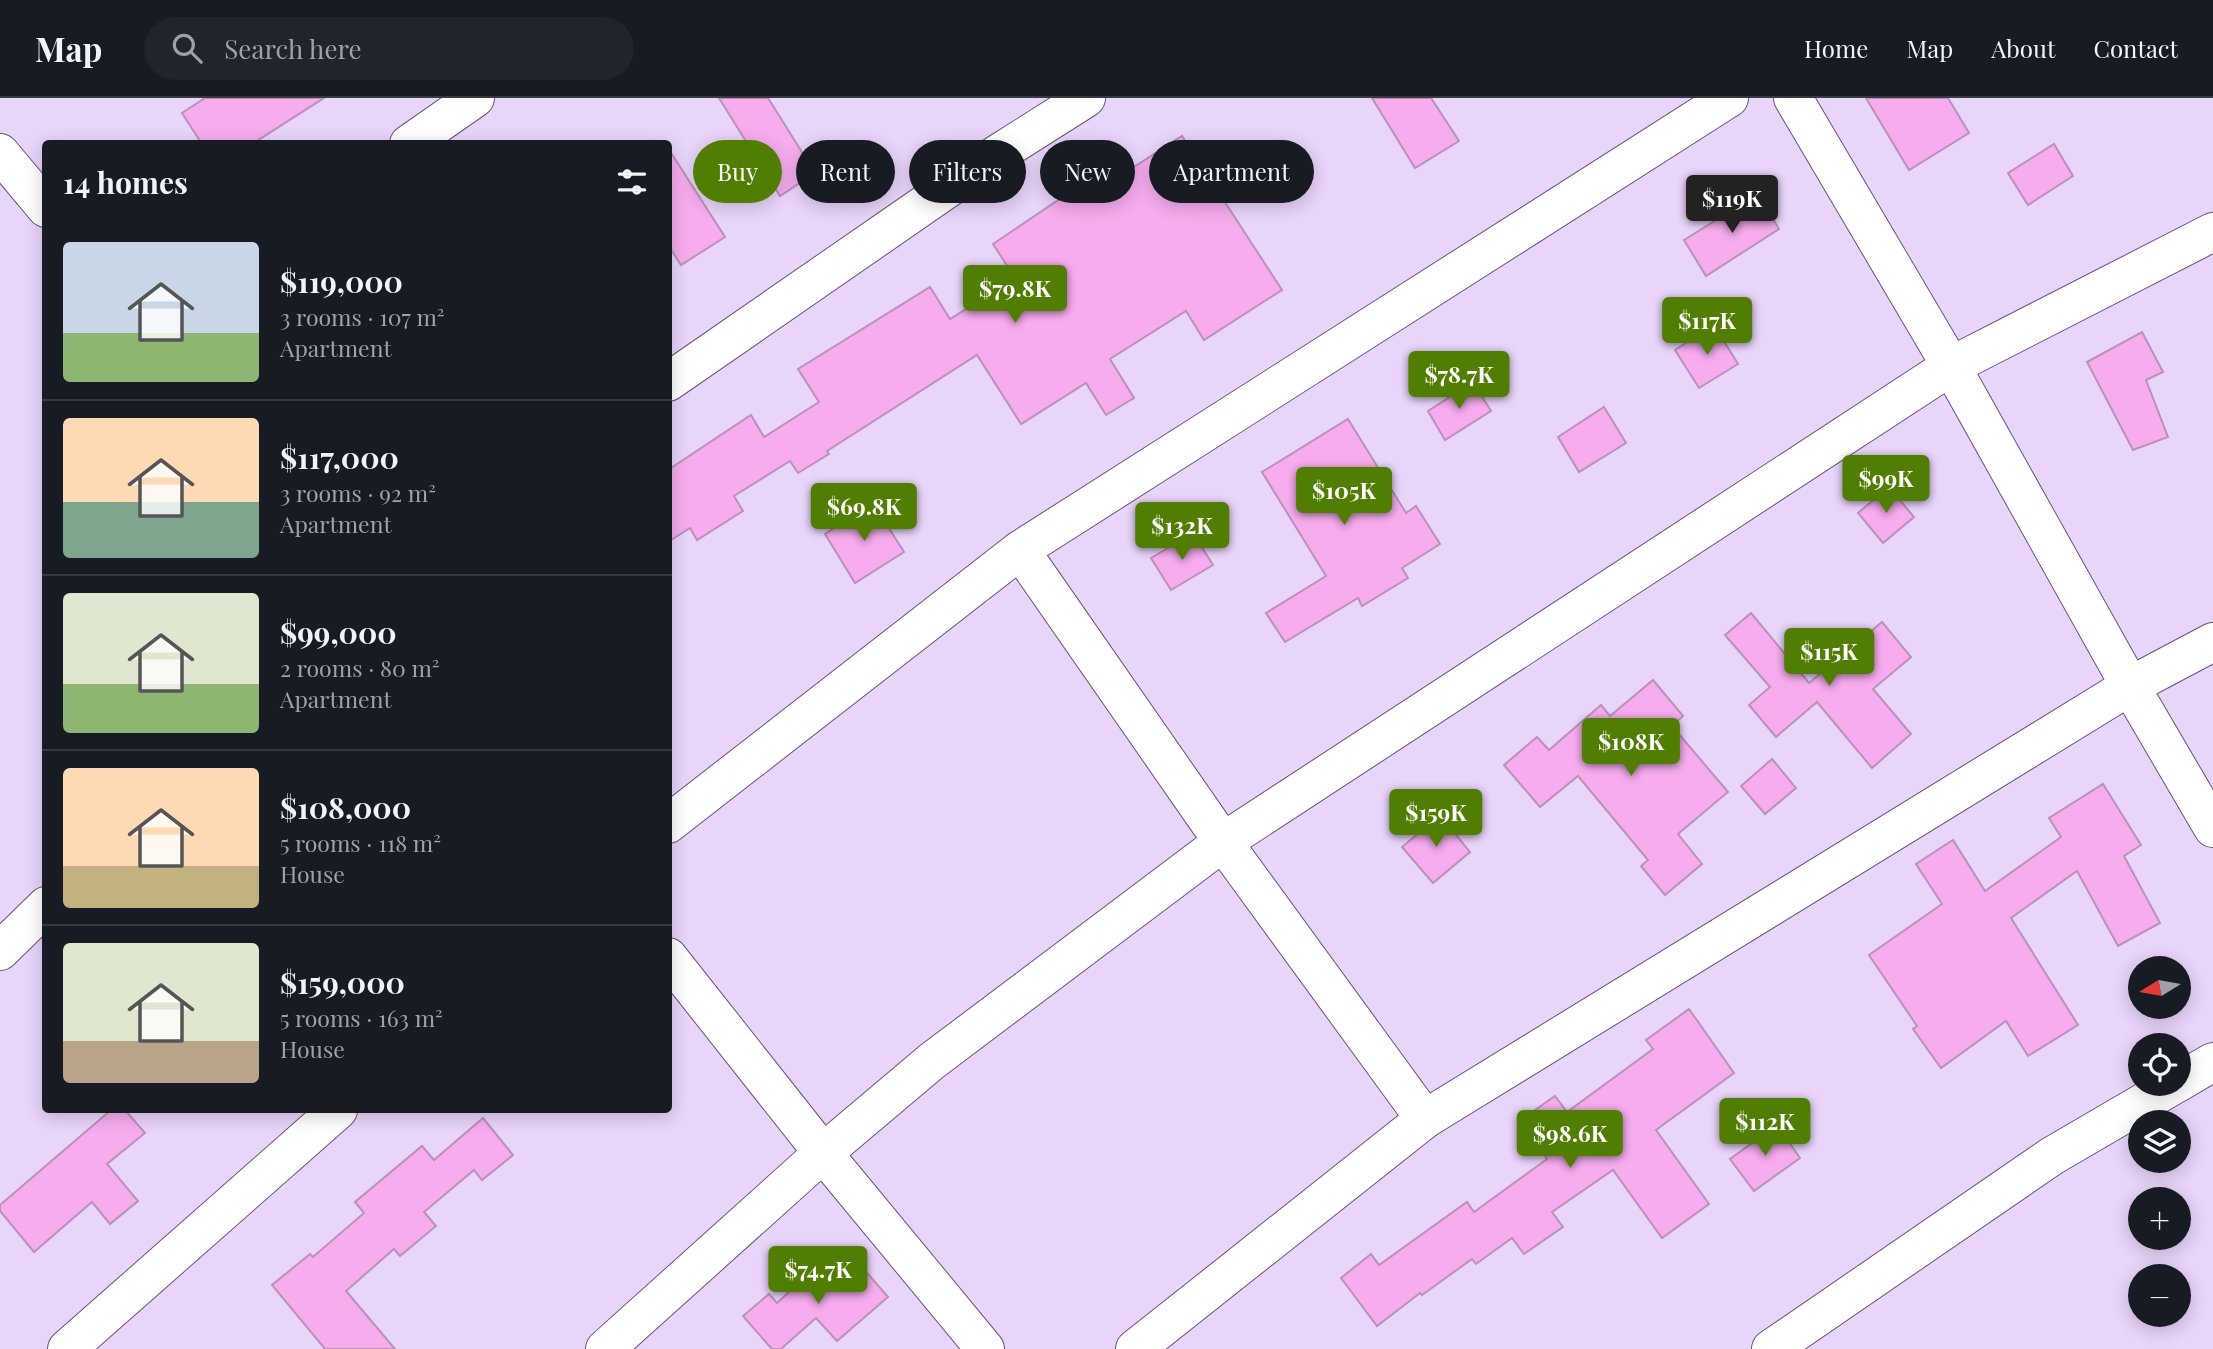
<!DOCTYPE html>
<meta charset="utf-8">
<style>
:root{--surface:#171b24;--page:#20242c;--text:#f1f3f6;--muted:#9ea1a6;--line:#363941;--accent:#517d02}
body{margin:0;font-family:"Playfair Display",serif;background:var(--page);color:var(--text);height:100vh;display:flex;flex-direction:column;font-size:26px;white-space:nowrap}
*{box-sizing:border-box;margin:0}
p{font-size:23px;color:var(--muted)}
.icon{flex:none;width:38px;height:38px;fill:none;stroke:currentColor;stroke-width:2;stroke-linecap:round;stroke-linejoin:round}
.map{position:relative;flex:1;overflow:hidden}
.side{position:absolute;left:42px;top:42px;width:630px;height:973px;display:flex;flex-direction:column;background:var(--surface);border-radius:7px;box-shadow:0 4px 18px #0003}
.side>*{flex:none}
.top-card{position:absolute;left:693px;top:42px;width:665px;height:63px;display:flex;gap:14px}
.needle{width:46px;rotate:259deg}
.tools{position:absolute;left:2128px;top:858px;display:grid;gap:14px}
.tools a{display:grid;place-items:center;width:63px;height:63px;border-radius:50%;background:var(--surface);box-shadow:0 4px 18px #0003;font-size:35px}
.price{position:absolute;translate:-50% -60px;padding:0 16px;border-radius:7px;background:var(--accent);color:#fff;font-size:23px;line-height:46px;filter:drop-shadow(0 2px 4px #0008)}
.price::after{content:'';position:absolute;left:50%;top:42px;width:21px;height:16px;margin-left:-10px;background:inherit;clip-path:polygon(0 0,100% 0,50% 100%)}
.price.current{background:#222;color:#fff}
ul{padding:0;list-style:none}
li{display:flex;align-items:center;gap:21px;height:175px;padding:0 21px}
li+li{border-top:2px solid var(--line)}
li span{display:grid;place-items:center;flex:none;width:196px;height:140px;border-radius:7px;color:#555}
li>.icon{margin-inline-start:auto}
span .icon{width:84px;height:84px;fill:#fffc;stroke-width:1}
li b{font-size:30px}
h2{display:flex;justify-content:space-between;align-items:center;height:84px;padding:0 21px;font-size:30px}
.chip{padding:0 24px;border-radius:32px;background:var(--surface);box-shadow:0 4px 18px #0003;font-size:24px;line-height:63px}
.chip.current{background:var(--accent);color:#fff}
header{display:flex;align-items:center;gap:42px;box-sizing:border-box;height:98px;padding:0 35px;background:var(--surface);border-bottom:2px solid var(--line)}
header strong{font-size:33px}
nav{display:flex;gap:38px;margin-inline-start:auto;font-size:24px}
.search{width:490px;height:63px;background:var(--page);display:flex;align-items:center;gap:18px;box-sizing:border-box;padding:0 24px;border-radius:38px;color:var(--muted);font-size:26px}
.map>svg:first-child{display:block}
.building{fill:#f6acef;stroke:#bb92b7;stroke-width:2}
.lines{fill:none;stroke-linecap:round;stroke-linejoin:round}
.street-casing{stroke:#6b537c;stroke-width:40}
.street{stroke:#fff;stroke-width:38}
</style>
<header>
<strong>Map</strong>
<div class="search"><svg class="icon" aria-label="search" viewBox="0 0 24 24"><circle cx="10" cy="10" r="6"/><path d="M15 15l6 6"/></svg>Search here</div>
<nav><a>Home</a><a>Map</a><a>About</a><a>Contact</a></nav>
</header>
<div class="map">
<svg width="2213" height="1251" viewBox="0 0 2213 1251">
<rect width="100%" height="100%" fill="#e9d4fa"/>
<g class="building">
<polygon points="205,0 324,0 252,46 202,46 182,15"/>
<polygon points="719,0 768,0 815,75 780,98"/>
<polygon points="1372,0 1431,0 1459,43 1415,70"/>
<polygon points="1866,0 1948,0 1969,35 1909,72"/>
<polygon points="1182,38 1282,192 1204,242 1186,213 1110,261 1134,300 1106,317 1086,285 1021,326 977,257 827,353 829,356 798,375 790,363 734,398 743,413 697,442 690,430 668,444 668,372 751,317 764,339 819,304 798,271 930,189 950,221 1015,180 993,146 1079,88 1086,100"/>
<polygon points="2054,46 2073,78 2028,107 2008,75"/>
<polygon points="668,50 725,139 681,167 668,147"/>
<polygon points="1758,96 1779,131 1706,178 1684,142"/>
<polygon points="1714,227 1738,266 1699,290 1675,252"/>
<polygon points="2142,234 2163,274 2146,282 2168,339 2133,352 2087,264"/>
<polygon points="1473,284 1491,313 1445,342 1428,313"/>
<polygon points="1604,309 1626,345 1579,374 1558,339"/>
<polygon points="1348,321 1406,415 1416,408 1440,446 1402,470 1408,480 1362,508 1358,500 1285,544 1266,515 1326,478 1262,374"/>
<polygon points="1889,389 1914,419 1883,445 1858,415"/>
<polygon points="873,405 904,454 855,485 825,436"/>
<polygon points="1193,435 1213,467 1171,492 1151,460"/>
<polygon points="1751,515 1809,585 1882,524 1911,559 1873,591 1911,636 1872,670 1817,604 1776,639 1749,607 1770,589 1725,537"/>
<polygon points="1653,582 1683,618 1672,628 1728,694 1678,736 1702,766 1665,797 1641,768 1648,762 1578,678 1540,709 1504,667 1537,639 1549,652 1601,607 1610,618"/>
<polygon points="1772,661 1796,690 1765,716 1741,688"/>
<polygon points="2103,686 2141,747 2124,758 2160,825 2118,848 2077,773 2011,820 2078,927 2028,958 2006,923 1941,970 1913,931 1917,928 1869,857 1942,806 1916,766 1953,742 1985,793 2061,739 2049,720"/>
<polygon points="1440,717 1470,754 1433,785 1402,749"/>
<polygon points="1689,911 1734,975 1656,1032 1709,1106 1662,1140 1613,1072 1552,1114 1563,1129 1524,1156 1512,1140 1476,1166 1472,1161 1422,1197 1420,1195 1377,1228 1341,1180 1371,1156 1379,1167 1467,1104 1474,1114 1547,1061 1521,1022 1555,998 1567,1014 1653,951 1646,942"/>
<polygon points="111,1012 125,1012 145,1035 107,1066 138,1103 110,1126 92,1104 34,1154 0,1113 0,1107"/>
<polygon points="483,1020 513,1057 482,1082 474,1072 424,1114 436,1128 400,1158 394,1151 346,1193 395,1251 325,1251 272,1187 310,1156 313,1159 364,1115 355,1104 422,1048 434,1062"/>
<polygon points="1777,1027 1800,1060 1754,1093 1730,1061"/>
<polygon points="854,1160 888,1199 837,1243 816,1220 781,1251 772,1251 743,1218 769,1196 777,1205 812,1173 824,1186"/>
</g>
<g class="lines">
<g class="street-casing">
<g id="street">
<polyline points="1793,0 1951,268 2130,588 2213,730"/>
<polyline points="409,46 475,0"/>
<polyline points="0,55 46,110"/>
<polyline points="668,284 996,57 1086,0"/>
<polyline points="1020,452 1223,744 1425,1021"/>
<polyline points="668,726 1020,452 1729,0"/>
<polyline points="0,853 46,808"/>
<polyline points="668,859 823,1055 985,1251"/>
<polyline points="2179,984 2213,964"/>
<polyline points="67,1251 338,1012"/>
<polyline points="605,1251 823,1055 932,963 1223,744 1951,268 2213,134"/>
<polyline points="1135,1251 1425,1021 2130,588 2213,544"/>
<polyline points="1771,1251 2052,1058 2177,985"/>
</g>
</g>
<use href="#street" class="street"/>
</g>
</svg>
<div class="tools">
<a><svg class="needle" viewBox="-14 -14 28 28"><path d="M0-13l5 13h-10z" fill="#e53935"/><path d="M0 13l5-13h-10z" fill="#9ea1a6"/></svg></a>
<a><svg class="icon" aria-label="locate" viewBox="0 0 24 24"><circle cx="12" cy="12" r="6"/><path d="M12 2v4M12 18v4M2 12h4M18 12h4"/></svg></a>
<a><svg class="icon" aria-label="layers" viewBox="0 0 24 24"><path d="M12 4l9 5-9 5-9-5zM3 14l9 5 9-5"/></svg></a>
<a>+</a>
<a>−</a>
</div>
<b class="price current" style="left:1732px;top:137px">$119K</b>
<b class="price" style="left:1015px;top:227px">$79.8K</b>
<b class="price" style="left:1707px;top:259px">$117K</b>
<b class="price" style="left:1459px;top:313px">$78.7K</b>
<b class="price" style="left:1886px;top:417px">$99K</b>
<b class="price" style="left:1344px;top:429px">$105K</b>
<b class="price" style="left:864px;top:445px">$69.8K</b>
<b class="price" style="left:1182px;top:464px">$132K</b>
<b class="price" style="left:1829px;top:590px">$115K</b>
<b class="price" style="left:1631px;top:680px">$108K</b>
<b class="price" style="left:1436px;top:751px">$159K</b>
<b class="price" style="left:1765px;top:1060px">$112K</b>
<b class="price" style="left:1570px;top:1072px">$98.6K</b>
<b class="price" style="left:818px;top:1208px">$74.7K</b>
<div class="top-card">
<a class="chip current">Buy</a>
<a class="chip">Rent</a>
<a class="chip">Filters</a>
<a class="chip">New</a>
<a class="chip">Apartment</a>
</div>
<section class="side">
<h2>14 homes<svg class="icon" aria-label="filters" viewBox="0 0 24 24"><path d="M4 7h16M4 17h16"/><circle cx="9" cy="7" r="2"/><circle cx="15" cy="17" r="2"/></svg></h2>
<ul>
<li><span style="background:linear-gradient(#c9d6e8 65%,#8fb573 0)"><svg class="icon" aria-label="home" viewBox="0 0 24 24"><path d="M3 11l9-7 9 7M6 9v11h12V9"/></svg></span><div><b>$119,000</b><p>3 rooms · 107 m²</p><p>Apartment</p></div></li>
<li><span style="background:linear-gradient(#ffd9b3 60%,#7fa58c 0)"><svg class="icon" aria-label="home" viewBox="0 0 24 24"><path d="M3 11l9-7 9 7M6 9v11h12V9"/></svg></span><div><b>$117,000</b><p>3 rooms · 92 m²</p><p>Apartment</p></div></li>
<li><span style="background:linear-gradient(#dfe7d0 65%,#8fb573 0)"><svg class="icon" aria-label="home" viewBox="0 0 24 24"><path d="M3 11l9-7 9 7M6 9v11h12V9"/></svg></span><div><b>$99,000</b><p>2 rooms · 80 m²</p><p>Apartment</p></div></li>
<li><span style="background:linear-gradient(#ffd9b3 70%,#c2b280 0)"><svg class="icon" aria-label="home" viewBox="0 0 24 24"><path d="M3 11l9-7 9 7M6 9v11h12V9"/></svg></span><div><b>$108,000</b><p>5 rooms · 118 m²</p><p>House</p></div></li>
<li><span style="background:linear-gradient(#dfe7d0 70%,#b9a48a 0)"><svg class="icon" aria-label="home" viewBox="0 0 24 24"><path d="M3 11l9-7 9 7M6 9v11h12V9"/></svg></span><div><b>$159,000</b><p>5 rooms · 163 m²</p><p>House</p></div></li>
</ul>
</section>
</div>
